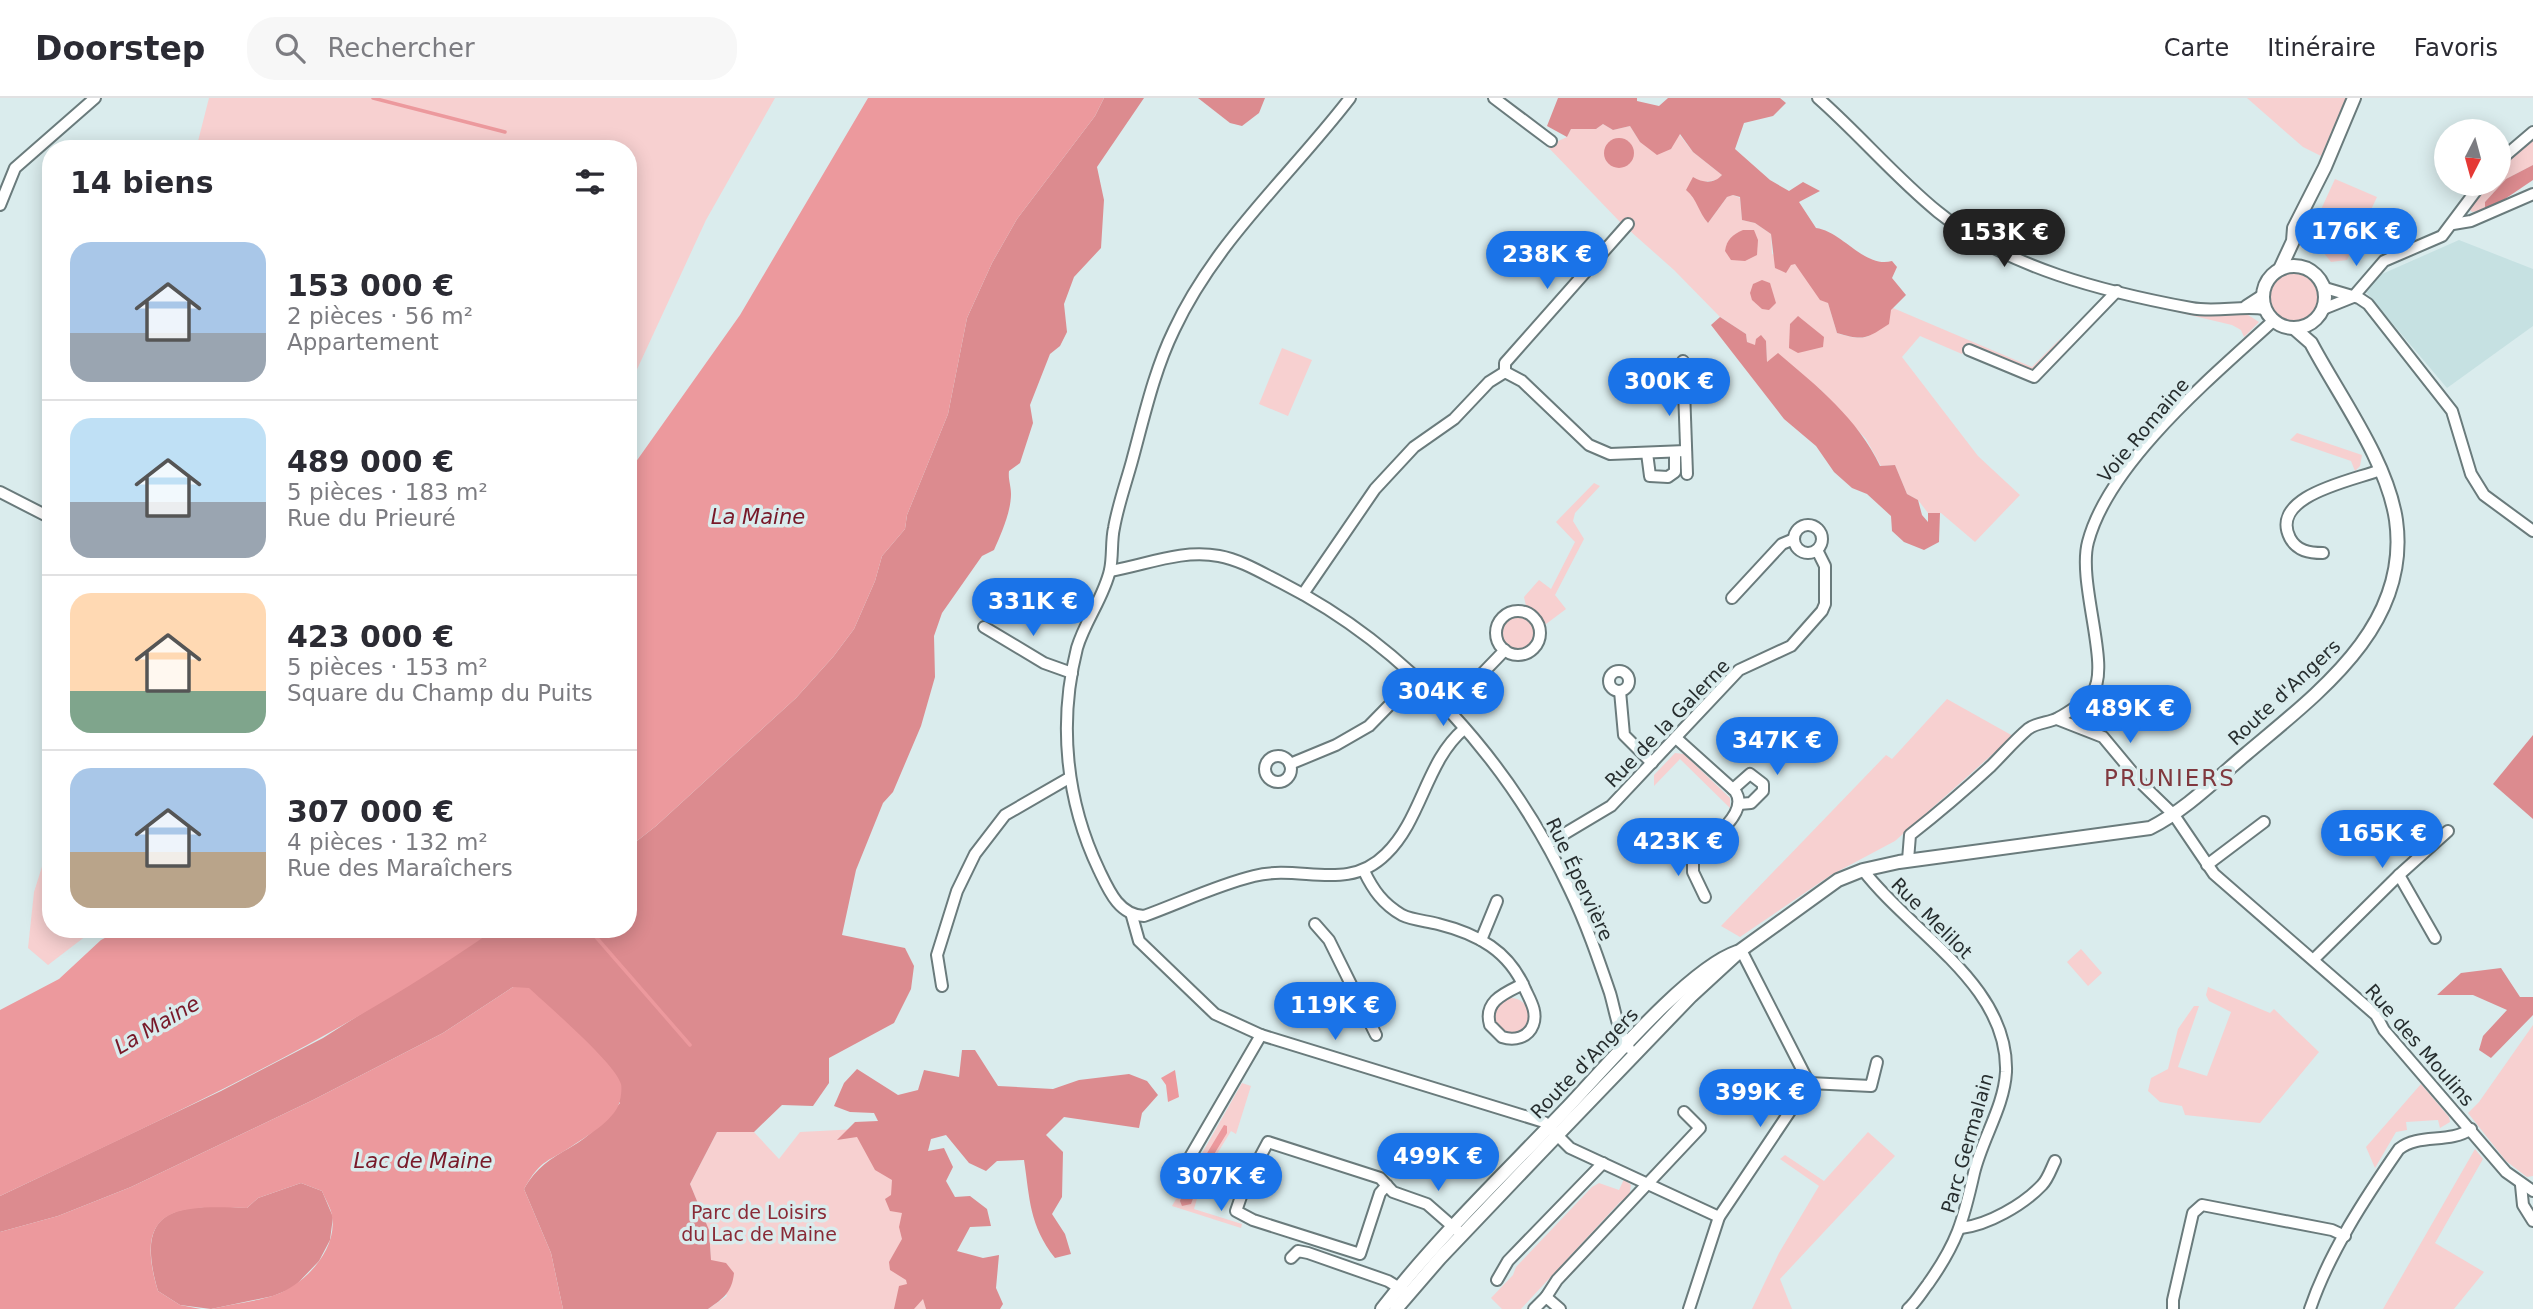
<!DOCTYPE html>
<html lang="fr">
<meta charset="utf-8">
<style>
:root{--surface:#fff;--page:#f7f7f7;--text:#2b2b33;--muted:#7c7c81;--line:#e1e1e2;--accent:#1a73e8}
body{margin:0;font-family:"DejaVu Sans",sans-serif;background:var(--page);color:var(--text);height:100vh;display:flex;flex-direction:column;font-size:26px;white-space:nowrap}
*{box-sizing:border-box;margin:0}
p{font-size:23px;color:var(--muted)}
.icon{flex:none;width:38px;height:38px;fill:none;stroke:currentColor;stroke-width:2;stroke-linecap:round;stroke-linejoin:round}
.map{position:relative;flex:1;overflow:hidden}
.sheet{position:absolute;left:42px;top:42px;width:595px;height:798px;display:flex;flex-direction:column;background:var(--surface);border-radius:28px;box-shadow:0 4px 18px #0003}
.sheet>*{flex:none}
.needle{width:46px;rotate:186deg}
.fabs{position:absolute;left:2434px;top:21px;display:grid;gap:14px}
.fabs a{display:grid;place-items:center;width:77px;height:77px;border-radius:50%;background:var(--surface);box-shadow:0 4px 18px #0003;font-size:35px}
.price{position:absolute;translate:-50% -60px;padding:0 16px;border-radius:24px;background:var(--accent);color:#fff;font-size:23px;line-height:46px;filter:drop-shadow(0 2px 4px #0008)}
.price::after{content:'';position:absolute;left:50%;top:42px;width:21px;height:16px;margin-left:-10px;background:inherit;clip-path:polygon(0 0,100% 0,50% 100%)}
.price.selected{background:#222;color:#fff}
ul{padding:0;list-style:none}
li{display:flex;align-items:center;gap:21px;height:175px;padding:0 28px}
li+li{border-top:2px solid var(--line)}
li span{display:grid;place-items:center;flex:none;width:196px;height:140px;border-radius:21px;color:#555}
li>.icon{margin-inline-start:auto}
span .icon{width:84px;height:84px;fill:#fffc;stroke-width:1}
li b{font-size:30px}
h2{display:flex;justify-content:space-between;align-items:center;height:84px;padding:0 28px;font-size:30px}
header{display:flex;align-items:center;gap:42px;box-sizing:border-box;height:98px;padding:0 35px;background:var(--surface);border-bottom:2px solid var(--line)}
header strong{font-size:33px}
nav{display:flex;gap:38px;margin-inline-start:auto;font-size:24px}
.search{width:490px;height:63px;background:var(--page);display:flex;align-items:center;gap:18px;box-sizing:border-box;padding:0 24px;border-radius:28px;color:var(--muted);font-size:26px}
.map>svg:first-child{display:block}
.built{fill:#c6e1e2}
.green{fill:#f7d0d0}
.forest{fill:#dc8b8f}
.water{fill:#ec999d}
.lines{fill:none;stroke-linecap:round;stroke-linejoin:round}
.stream{stroke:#ec999d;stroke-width:3.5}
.minor-casing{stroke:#6a7b7c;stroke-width:14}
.tertiary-casing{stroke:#6a7b7c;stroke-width:16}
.minor{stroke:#fff;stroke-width:10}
.tertiary{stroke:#fff;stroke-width:12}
.labels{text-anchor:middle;stroke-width:7;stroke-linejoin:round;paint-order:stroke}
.street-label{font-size:19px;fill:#272e2f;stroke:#daeced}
.park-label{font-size:19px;fill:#892a36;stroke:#daeced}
.water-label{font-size:21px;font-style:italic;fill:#781929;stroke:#daeced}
.quarter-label{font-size:23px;letter-spacing:2px;fill:#80383e;stroke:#daeced}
</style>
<header>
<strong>Doorstep</strong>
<div class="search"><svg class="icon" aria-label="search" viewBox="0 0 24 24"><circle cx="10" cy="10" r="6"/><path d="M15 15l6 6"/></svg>Rechercher</div>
<nav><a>Carte</a><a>Itinéraire</a><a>Favoris</a></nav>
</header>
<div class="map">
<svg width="2533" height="1211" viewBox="0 0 2533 1211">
<rect width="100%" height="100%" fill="#daeced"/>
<polygon class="built" points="2459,142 2533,171 2533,228 2447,290 2365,193 2382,176"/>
<g class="green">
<polygon points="209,0 775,0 706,122 628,291 628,51 196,51"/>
<polygon points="2247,0 2346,0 2321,58 2303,49"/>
<path d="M 1603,26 L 1613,32 L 1630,28 L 1640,44 L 1679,36 L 1693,54 L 1722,77 L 1717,82 L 1702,84 L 1696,100 L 1708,125 L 1727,99 L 1733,97 L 1740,100 L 1742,122 L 1755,125 L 1771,136 L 1772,156 L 1795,166 L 1828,205 L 1837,235 C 1874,247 1872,236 1893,210 L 2032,269 L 2061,240 L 2050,259 L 2034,274 L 1967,248 L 1962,256 L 1920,238 L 1902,259 L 1978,358 L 2020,397 L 1975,444 L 1941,415 L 1928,415 L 1918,402 L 1907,396 L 1895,367 L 1881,368 L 1866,341 L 1820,291 L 1807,283 L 1800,274 L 1767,265 L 1766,243 L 1755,248 L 1747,244 L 1746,236 L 1720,219 L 1674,172 L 1621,125 L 1547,48 L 1567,39 L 1571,31 L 1596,31 Z"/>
<polygon points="2533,40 2533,67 2506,81 2485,104 2488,111 2472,114 2469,111 2485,86 2499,86 2499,69"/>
<polygon points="2335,81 2377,99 2347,162 2331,164 2323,154 2308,149 2312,131"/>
<circle cx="2293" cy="199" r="25"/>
<polygon points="2126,198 2208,216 2245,215 2259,224 2244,239 2241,232 2232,227 2122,201"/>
<polygon points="1282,250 1312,262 1288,318 1259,306"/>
<polygon points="2297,335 2362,357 2360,368 2355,373 2351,363 2290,342"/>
<polygon points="1594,385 1600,388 1575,415 1573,423 1584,441 1555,497 1566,511 1546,526 1526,508 1524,499 1539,482 1551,491 1575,444 1556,424"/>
<circle cx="1519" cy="535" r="17"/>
<polygon points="1947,601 2013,638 1895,743 1831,777 1740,839 1721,828 1886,657 1892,661"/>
<polygon points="1675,655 1684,656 1730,700 1730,710 1680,661 1654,688 1654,677"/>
<polygon points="51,740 51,831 95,831 48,867 28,850 34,794"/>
<polygon points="2081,851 2102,875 2088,888 2067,864"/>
<polygon points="2208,889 2270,915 2274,911 2319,954 2260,1025 2185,1017 2182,1008 2160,1004 2148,993 2151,980 2168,971 2178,931 2194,908 2199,908 2178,969 2207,978 2231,914 2209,903 2206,897"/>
<circle cx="1511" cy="918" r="18"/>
<polygon points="2533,927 2533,1078 2527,1079 2506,1063 2468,1015 2479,1004"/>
<polygon points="1242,985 1251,988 1236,1036 1231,1033 1204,1077 1194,1111 1242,1126 1241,1130 1172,1108"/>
<polygon points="2421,986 2449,1019 2450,1024 2440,1030 2438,1022 2406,1024 2407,1032 2396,1034 2375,1070 2366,1049"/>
<polygon points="897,1029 964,1211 708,1211 727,1198 711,1163 709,1132 690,1086 717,1034 754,1034 779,1061 800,1034"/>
<polygon points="1868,1034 1895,1058 1780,1181 1792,1211 1752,1211 1779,1155 1819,1088 1780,1061 1785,1057 1824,1083"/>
<polygon points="2475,1051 2483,1061 2435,1145 2484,1174 2454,1211 2383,1211"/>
<polygon points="1624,1081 1631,1087 1629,1099 1620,1104 1521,1211 1502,1211 1491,1200 1513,1177 1516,1169 1592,1089 1599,1085 1619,1092"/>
</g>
<g class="forest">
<path d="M 1104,0 L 1144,0 L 1097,69 L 1104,102 L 1101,150 L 1074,179 L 1064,206 L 1067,234 L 1060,248 L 1050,256 L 1030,307 L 1033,325 L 1020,365 L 1009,373 C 1008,382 1011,387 1011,396 C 1011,414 1001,436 994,452 L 982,458 L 942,515 L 934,538 L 935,579 L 921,628 L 893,694 L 883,705 L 856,772 L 842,837 L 905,850 L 914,868 L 911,891 L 894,925 L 829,960 L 829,985 L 813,1008 L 782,1007 L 754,1034 L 717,1034 L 690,1086 L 709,1132 L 711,1162 L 726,1165 L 734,1175 C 732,1194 724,1200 708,1211 L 563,1211 L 551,1155 L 524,1091 C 537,1069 550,1061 571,1049 C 590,1038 606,1022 620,1005 L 513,889 L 443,935 L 313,1002 L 131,1089 L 58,1118 L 0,1134 L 0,1098 L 221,993 L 323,940 L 495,831 L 628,831 L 628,750 L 656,728 L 796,600 L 833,559 L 854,531 L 875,483 L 882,458 L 905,431 L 907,417 L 948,316 L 967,220 L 992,165 L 1017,121 L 1095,18 Z"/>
<polygon points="1198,0 1265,0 1259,15 1242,28 1230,25"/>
<path d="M 1558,0 L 1637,0 L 1637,3 L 1659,8 L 1668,0 L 1780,0 L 1786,5 L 1773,18 L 1744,25 L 1735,51 L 1770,82 L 1789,93 L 1803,84 L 1820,93 L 1799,104 L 1816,130 C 1842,133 1865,171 1892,163 L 1897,169 L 1892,180 L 1906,197 L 1891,212 L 1889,226 C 1866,241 1864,243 1837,235 L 1828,205 L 1820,202 L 1795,166 L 1791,167 L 1786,175 L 1775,170 L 1771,136 L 1755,125 L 1742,122 L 1740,99 L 1733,97 L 1727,99 L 1708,125 C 1698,114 1698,102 1686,92 L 1693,79 C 1703,85 1714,86 1722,77 L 1693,54 L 1680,36 L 1671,51 L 1657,57 L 1640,44 L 1630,28 L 1613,32 L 1603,26 L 1596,31 L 1571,31 L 1567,39 L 1547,28 Z"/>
<circle cx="1619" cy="55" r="15"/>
<polygon points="2533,67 2533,82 2493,109 2485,109 2485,104 2506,81"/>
<path d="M 1743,132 L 1754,132 L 1758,142 L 1757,157 L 1745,163 L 1731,162 L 1725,153 C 1727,141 1732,137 1743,132 Z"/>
<polygon points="1762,182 1770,185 1776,205 1769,212 1762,211 1752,202 1750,195 1753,186"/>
<polygon points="1798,218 1824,239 1823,249 1798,255 1789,250 1790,226"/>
<path d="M 1720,219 L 1746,236 L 1747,244 L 1755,247 L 1756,241 L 1761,237 L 1766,243 L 1767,264 L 1778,255 C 1817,288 1858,321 1880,368 L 1895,367 L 1907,396 L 1918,402 L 1922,417 L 1928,424 L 1928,415 L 1940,415 L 1939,444 L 1924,452 L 1904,444 L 1892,433 L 1891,418 L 1867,396 L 1852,390 L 1834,374 L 1816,348 L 1784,321 L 1711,227 Z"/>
<polygon points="2533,637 2533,721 2493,686"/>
<polygon points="2501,870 2520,899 2533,899 2533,917 2491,960 2479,952 2483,938 2507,912 2473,897 2437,897 2461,875"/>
<path d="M 962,952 L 975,952 L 998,988 L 1053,991 L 1079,982 L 1129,976 L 1147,983 L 1158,997 L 1142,1015 L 1139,1030 L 1064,1019 L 1046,1037 L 1063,1054 L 1062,1099 L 1052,1116 L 1065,1136 L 1071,1156 L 1055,1160 C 1029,1127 1030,1101 1024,1062 L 997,1063 L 986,1073 L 969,1065 L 946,1037 L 931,1041 L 928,1053 L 944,1050 L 953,1069 L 946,1083 L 955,1099 L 970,1098 L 987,1111 L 991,1128 L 970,1129 L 957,1153 L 983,1160 L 999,1157 L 996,1190 L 1003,1206 L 1000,1211 L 926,1211 L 923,1201 L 914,1211 L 894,1211 L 899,1188 L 907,1186 L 906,1182 L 890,1172 L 889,1164 L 902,1141 L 899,1129 L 902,1115 L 890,1113 L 885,1101 L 891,1097 L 892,1082 L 875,1072 L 857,1039 L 837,1042 L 855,1024 L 878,1023 L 874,1015 L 850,1014 L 834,1008 L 844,985 L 857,971 L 898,997 L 918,992 L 924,972 L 959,979 Z"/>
<path d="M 301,1085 L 322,1093 L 333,1119 L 330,1142 L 319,1163 L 293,1190 L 273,1198 L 211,1211 L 180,1207 L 158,1193 C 133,1108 177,1106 247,1110 L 258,1100 Z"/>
</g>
<g class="water">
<polygon points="868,0 1104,0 1095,18 1017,121 992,165 967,220 948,316 907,417 905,431 882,458 875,483 854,531 833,559 796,600 656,728 628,750 628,375 740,217"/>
<path d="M 122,831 L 495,831 C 341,940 170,1018 0,1098 L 0,912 L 59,881 L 101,842 Z"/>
<path d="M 513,889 L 529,890 C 548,908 615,965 621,986 C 622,990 621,999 620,1002 C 617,1020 589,1037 575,1046 C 548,1065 542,1059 524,1091 L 551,1155 L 563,1211 L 211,1211 C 231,1206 255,1204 275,1197 C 304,1187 338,1152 332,1118 C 331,1110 325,1101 322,1093 L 301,1085 L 258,1100 L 247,1110 C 178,1107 132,1108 158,1193 L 180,1207 L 201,1211 L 0,1211 L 0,1134 L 58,1118 L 131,1089 L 313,1002 L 443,935 Z"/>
<polygon points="1175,972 1179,999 1168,1004 1166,987 1161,980"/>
<polygon points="1224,1027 1227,1028 1227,1035 1202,1076 1191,1106 1182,1108 1180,1103 1183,1095"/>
</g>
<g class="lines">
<g class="stream">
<polyline points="373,0 505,34"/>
<polyline points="589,831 690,947"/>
</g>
<g class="minor-casing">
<g id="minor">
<path d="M 1350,0 C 1291,77 1216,142 1174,232 C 1154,273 1144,319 1132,363 C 1126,385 1118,407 1114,430 C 1111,443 1113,458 1110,472 C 1104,499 1085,523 1077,550 C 1058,625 1066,703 1099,772 C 1109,793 1119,817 1144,818 C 1180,805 1217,787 1254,778 C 1301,766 1347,795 1386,756 C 1422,721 1426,663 1464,631"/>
<polyline points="1494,0 1551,43"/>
<path d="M 1818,0 C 1859,36 1895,79 1938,114 C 2007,170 2105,194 2191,210 C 2217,215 2240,207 2265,211"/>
<polyline points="2499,63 2533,34"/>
<polyline points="0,107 15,70 95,0"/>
<polyline points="2453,126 2471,123 2533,96"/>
<polyline points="2325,190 2359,200 2368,206 2452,313 2471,376 2484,397 2533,433"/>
<polyline points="2246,208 2263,197"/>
<polyline points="2323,211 2353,199 2384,163 2442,138 2481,86"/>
<polyline points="1969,252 2034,279 2117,193"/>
<polyline points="1683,263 1687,376"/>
<polyline points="1505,274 1505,265 1628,126"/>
<polyline points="1647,355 1650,378 1668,379 1675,374 1675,354"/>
<polyline points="0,394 51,420"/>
<circle cx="1808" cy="441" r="14"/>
<path d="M 2323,455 C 2309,455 2297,453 2290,440 C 2268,397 2356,382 2380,372"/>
<path d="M 1110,473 C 1146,467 1181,451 1219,458 C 1241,462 1262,475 1282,485 C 1408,549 1511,665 1570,792 C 1586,825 1598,860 1610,895 C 1615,912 1618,935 1629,950"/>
<polyline points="1303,496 1375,391 1414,349 1454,321 1489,284 1505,274 1522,283 1589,347 1610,356 1686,353"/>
<polyline points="1732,500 1782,446 1794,441"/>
<circle cx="1518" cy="535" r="22"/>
<polyline points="984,529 1044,565 1072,575"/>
<circle cx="1619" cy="583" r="10"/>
<polyline points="1620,593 1624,637 1652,665"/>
<polyline points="1448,611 1505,552"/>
<polyline points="2057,621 2103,639 2143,687 2174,717 2214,776 2376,917 2384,932 2506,1074 2533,1093"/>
<circle cx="1278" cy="671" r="13"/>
<polyline points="1290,666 1336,647 1369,628 1415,581"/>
<polyline points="1733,691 1750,676 1763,686 1763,693 1751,705 1739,706"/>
<path d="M 1670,729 L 1684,748 L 1693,752 C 1711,744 1750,714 1735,693 L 1676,640"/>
<polyline points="1549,745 1611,708 1739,572 1791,548 1822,513 1825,506 1825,468 1817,452"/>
<polyline points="1693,752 1693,774 1705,799"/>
<path d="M 1908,762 L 1910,737 C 1938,715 1965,692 1991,668 C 2003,656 2015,642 2028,631 C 2037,624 2049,625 2058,620 C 2068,615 2085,603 2092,595 C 2112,571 2077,485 2088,444 C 2109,364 2213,278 2273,223"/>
<polyline points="2207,767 2264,724"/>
<path d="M 1863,772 C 1911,835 2009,887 2006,974 C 2004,1009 1982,1041 1974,1075 C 1963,1124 1957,1145 1928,1186 C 1921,1195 1916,1204 1908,1211"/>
<path d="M 1364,773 C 1373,792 1383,806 1402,817 C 1412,822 1427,823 1438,826 C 1478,836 1509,853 1525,891 C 1530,902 1538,914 1533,927 C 1528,940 1514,943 1502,939 L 1490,927 C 1483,903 1505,895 1523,886"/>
<polyline points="2399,777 2448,733"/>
<polyline points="1132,818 1139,843 1215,916 1261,937 1544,1024 1570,1050 1719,1119"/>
<polyline points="1315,826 1329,842 1376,937"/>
<polyline points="1481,842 1497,803"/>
<polyline points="2314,861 2399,777 2435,840"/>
<polyline points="942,888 937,857 957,793 975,756 1005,717 1069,680"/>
<polyline points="1809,985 1871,988 1877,964"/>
<polyline points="1180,1069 1190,1059 1261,937"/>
<polyline points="1387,1087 1380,1095 1360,1156 1253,1122 1236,1113 1245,1087 1268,1044 1380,1080 1393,1094 1427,1106 1459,1134"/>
<polyline points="2521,1087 2523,1107 2533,1123"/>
<path d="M 1961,1130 C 1988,1127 2023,1107 2042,1087 C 2048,1081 2051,1071 2055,1063"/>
<polyline points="1291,1160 1298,1153 1308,1155 1388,1183 1406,1194"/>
<polyline points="1497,1182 1508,1163 1603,1065"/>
<polyline points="1546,1199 1557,1182 1700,1030 1684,1014"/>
<polyline points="1534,1211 1546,1199 1560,1211"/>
<polyline points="1689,1211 1719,1119 1809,985 1741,852"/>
<polyline points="2173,1211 2173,1202 2193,1115 2202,1107 2332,1132 2345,1138"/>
<path d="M 2310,1211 C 2329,1155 2365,1100 2399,1051 C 2419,1035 2449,1046 2471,1031"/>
</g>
</g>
<g class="tertiary-casing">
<g id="tertiary">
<circle cx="2294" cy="199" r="31"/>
<polyline points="2280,171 2293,143 2294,130 2325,69 2354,0"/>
<path d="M 1382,1211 C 1437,1140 1503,1077 1566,1011 C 1604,971 1688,871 1737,854"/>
<path d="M 1396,1211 L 1440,1160 L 1541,1054 L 1691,898 L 1741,852 L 1838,782 L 1863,772 L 1899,764 L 2150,730 C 2187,711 2215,682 2246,656 C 2318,595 2411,528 2396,422 C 2387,362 2339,298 2311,245 L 2295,231"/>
</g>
</g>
<use href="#minor" class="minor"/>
<use href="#tertiary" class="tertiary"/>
</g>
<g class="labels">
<g class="street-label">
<text transform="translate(2143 332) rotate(-50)" y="7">Voie Romaine</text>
<text transform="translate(2284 594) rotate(-43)" y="7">Route d'Angers</text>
<text transform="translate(1667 625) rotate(-46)" y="7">Rue de la Galerne</text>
<text transform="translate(1580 781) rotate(65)" y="7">Rue Épervière</text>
<text transform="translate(1932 820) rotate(45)" y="7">Rue Melilot</text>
<text transform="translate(2420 947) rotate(49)" y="7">Rue des Moulins</text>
<text transform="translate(1584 965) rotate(-46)" y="7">Route d'Angers</text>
<text transform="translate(1967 1045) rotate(-74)" y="7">Parc Germalain</text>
</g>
<g class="park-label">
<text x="759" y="1121">Parc de Loisirs<tspan x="759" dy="22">du Lac de Maine</tspan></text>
</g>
<g class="water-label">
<text x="758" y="426">La Maine</text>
<text transform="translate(157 927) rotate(-30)" y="7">La Maine</text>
<text x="423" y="1070">Lac de Maine</text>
</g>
<g class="quarter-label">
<text x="2170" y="688">PRUNIERS</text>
</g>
</g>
</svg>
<div class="fabs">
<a><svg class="needle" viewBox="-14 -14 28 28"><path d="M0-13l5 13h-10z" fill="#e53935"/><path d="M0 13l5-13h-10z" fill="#7c7c81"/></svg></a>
</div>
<b class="price" style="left:2356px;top:170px">176K €</b>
<b class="price selected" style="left:2004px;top:171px">153K €</b>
<b class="price" style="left:1547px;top:193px">238K €</b>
<b class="price" style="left:1669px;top:320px">300K €</b>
<b class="price" style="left:1033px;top:540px">331K €</b>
<b class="price" style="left:1443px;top:630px">304K €</b>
<b class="price" style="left:2130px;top:647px">489K €</b>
<b class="price" style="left:1777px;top:679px">347K €</b>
<b class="price" style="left:2382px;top:772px">165K €</b>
<b class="price" style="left:1678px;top:780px">423K €</b>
<b class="price" style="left:1335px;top:944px">119K €</b>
<b class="price" style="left:1760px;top:1031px">399K €</b>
<b class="price" style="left:1438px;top:1095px">499K €</b>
<b class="price" style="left:1221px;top:1115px">307K €</b>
<section class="sheet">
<h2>14 biens<svg class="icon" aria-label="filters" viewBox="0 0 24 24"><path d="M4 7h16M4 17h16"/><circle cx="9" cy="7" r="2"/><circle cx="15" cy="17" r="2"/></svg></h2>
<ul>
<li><span style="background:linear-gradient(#a9c7e8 65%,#9aa5b1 0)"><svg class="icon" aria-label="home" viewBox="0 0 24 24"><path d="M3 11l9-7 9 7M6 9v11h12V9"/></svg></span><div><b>153 000 €</b><p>2 pièces · 56 m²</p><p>Appartement</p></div></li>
<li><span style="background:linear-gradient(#bfe0f5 60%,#9aa5b1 0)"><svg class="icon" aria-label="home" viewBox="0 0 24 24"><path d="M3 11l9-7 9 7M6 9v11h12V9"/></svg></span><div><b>489 000 €</b><p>5 pièces · 183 m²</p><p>Rue du Prieuré</p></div></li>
<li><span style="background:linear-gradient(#ffd9b3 70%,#7fa58c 0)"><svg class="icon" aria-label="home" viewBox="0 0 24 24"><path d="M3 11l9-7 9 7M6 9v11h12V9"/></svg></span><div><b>423 000 €</b><p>5 pièces · 153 m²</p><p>Square du Champ du Puits</p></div></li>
<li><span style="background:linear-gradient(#a9c7e8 60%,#b9a48a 0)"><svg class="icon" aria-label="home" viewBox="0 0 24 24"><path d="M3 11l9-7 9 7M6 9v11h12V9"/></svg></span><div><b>307 000 €</b><p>4 pièces · 132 m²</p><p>Rue des Maraîchers</p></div></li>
</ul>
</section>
</div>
